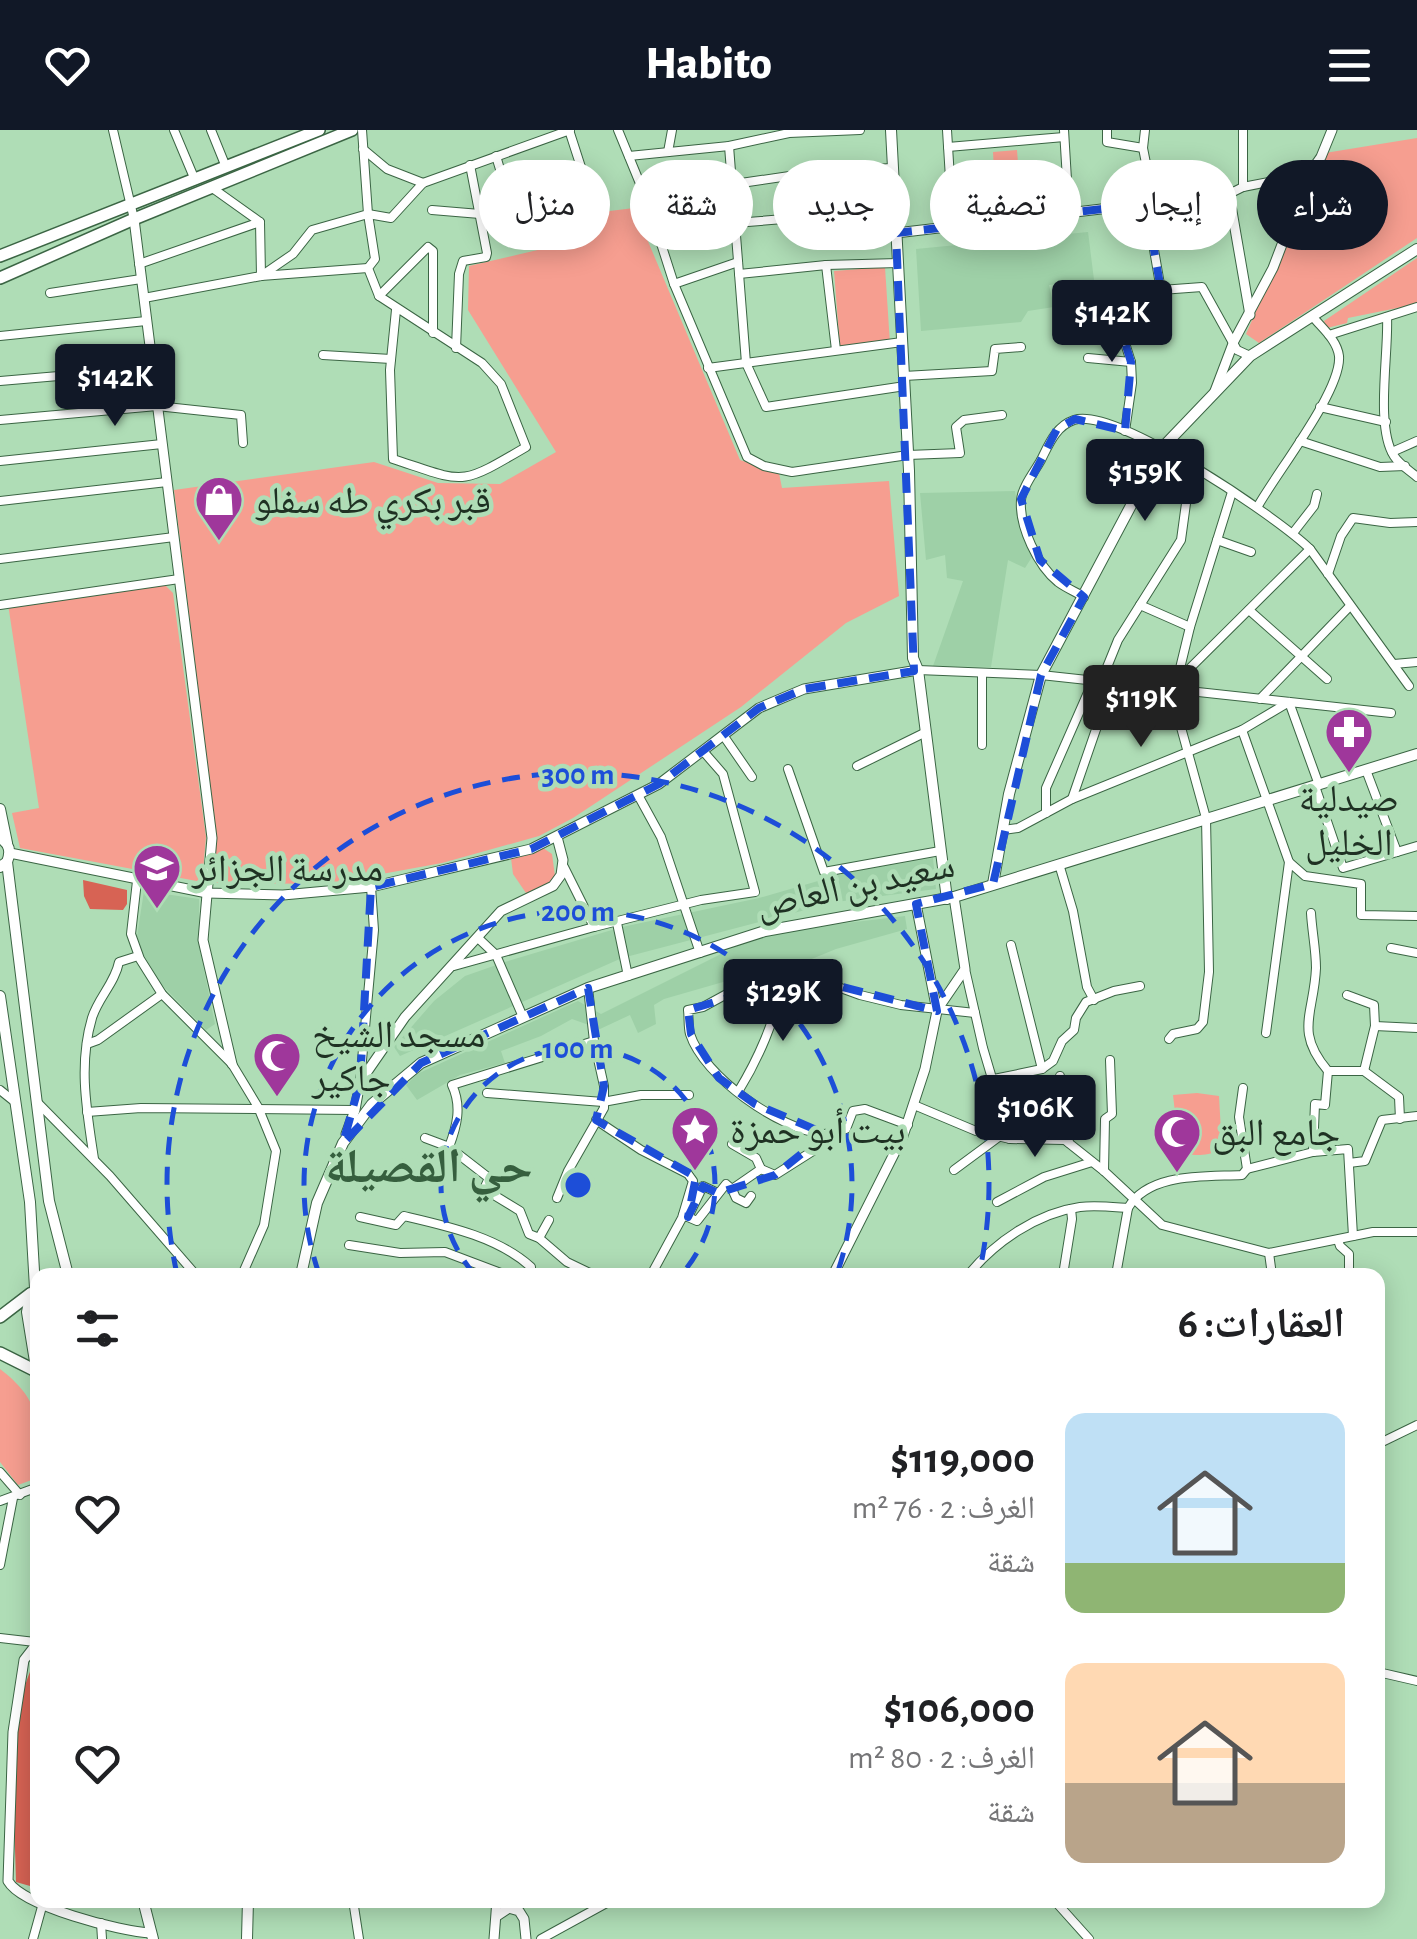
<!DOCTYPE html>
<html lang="ar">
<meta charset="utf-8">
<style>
:root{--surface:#fff;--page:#f6f6f6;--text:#202124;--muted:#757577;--accent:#111827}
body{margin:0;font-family:"Alegreya Sans","Noto Naskh Arabic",sans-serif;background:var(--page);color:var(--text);direction:rtl;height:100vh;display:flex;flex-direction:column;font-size:38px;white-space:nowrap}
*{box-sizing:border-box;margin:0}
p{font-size:32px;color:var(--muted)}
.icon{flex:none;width:55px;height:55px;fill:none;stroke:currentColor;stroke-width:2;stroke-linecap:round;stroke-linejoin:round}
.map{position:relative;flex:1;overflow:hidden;direction:ltr}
.details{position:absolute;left:30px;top:1138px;width:1355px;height:640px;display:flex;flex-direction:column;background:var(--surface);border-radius:20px;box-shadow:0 5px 25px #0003;direction:rtl}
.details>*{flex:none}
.guide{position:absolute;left:30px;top:30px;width:1358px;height:90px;direction:rtl;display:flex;gap:20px}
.price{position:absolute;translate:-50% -85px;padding:0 22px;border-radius:10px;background:var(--accent);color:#fff;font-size:32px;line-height:65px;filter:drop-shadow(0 2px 5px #0008)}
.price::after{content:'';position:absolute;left:50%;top:60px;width:30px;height:22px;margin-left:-15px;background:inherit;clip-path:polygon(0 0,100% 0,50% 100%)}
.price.active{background:#222;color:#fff}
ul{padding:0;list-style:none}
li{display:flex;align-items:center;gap:30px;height:250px;padding:0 40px}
li span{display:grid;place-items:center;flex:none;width:280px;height:200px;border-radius:20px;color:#555}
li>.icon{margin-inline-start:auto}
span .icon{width:120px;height:120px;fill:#fffc;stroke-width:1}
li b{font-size:42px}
h2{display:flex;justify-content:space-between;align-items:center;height:120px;padding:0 40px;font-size:42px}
.chip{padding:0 35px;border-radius:45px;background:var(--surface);box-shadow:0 5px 25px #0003;font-size:35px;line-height:90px}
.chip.active{background:var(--accent);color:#fff}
header{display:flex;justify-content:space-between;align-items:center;height:130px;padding:0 40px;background:var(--accent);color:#fff;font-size:45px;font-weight:800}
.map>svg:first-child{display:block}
.built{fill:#9ed0a7}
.green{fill:#f69e90}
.forest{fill:#d76354}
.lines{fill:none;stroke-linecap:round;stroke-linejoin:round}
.minor-casing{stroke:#3b6544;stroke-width:10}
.tertiary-casing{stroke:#3b6544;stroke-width:11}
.secondary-casing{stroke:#3b6544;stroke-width:12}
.primary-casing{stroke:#3b6544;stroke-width:14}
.minor{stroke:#fff;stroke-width:8}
.tertiary{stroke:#fff;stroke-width:9}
.secondary{stroke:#fff;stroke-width:10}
.primary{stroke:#fff;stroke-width:11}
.marked{fill:none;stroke:#1d4ed8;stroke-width:8;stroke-dasharray:20 12;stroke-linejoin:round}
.ring{fill:none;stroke:#1d4ed8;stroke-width:5;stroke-dasharray:18 12}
.labels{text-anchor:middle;stroke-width:9;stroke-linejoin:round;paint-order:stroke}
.poi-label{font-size:38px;fill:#1f3123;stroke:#afddb6;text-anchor:start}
.street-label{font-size:38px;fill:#1f3123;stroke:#afddb6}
.district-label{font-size:48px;font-weight:bold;fill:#365f3e;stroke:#afddb6}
.centre{fill:#1d4ed8;stroke:#afddb6;stroke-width:5}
.ring-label{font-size:30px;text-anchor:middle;font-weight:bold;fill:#1d4ed8;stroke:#afddb6;stroke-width:9;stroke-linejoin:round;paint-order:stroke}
</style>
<header><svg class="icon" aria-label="menu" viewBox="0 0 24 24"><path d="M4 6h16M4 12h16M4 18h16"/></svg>Habito<svg class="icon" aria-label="heart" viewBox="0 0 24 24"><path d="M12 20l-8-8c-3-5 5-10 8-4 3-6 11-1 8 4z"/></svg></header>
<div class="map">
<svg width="1417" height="1809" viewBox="0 0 1417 1809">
<rect width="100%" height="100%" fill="#afddb6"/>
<g class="built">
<polygon points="1088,102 1094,150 1049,155 1054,177 1028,181 1021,192 921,201 916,119"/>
<polygon points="1015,361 1023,405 1032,427 1025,438 1008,430 991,537 933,536 963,451 947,448 945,425 926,430 920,363"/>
<polygon points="933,728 936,759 836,772 622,828 400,926 394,917 434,871 465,846 505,832 622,797 759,768 849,742"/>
<polygon points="144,761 199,769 199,816 215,894 206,900 161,854 141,820 137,806"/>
<polygon points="905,786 907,799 836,819 780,842 737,848 664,869 654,875 656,894 638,903 630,885 600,899 572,889 541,906 501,921 505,933 460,945 417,970 406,955 417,944 578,871 601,884 763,803"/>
</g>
<g class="green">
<polygon points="1417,8 1417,108 1259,213 1246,204 1325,23"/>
<polygon points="1017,20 1021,72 996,76 993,22"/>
<polygon points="634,78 740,330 779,343 782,358 889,351 899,466 846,493 741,577 573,688 539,706 442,733 327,754 215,753 212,673 174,360 374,332 438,353 500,354 556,322 468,180 469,136 572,112 569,86"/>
<polygon points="1417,128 1417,174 1348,188 1347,193 1327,198 1324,191"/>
<polygon points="885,137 890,214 840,218 834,141"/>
<polygon points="158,456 166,456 173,463 206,707 202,752 20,718 12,683 39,678 8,474"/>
<polygon points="543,718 552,724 555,746 550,755 526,763 513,744 511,728"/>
<path d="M 1197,963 L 1219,966 L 1222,1020 C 1192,1031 1190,1020 1161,1024 L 1161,1015 L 1178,1009 L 1173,965 Z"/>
<path d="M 0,1239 C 45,1273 38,1298 37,1348 L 18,1355 L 0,1332 Z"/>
</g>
<g class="forest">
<polygon points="83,750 127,760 127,774 123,780 90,779 84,766"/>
<path d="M 37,1527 L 37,1758 L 16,1752 C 15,1685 4,1586 37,1527 Z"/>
</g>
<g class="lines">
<g class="minor-casing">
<g id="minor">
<polyline points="113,0 134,89"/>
<polyline points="174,0 195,50"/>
<polyline points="211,0 226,37"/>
<path d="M 362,0 L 368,84 L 375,129 L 368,138 L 379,166 L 482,233 L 501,254 L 526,317 C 458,357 466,353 393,329 L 390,240 L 396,180"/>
<polyline points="569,0 590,65"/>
<polyline points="618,0 648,73 674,154 747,327 764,336 792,342 908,325 960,323 956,297 964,290 1002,285"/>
<polyline points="947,0 953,97"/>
<polyline points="1064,0 1069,83"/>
<polyline points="1107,0 1107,12 1143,18"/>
<polyline points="1145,0 1143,18 1154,74"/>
<polyline points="1243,0 1243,57"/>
<polyline points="729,16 746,233 766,277 905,256"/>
<polyline points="948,17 1064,7"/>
<polyline points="363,19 387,39 423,53"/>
<polyline points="668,22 672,0"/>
<polyline points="496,26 522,112"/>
<polyline points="629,26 729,16 789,3 860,0"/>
<polyline points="211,57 260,92 261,146"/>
<polyline points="1229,64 1243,57 1309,44"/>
<polyline points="646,67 823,41 893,38"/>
<polyline points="1146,74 1161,160 1202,157 1237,220 1250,226"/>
<polyline points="432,80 480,84"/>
<polyline points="735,93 895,80"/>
<polyline points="139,134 260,92"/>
<polyline points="826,135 836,220"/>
<polyline points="739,144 826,135 898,133"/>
<polyline points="261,146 293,124 312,100 368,84 391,88 423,53 570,0"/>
<polyline points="674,154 738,132"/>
<polyline points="50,163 141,149"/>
<polyline points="379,166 428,117 433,121 433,203"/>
<polyline points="144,168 261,146 368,138"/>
<polyline points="1111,169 1131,232 1132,253 1125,301"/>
<polyline points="1058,186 1076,184 1131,162 1161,160"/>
<path d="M 1387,187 C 1389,222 1375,297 1394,326 C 1399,334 1410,341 1417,347"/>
<polyline points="1329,205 1417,177"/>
<polyline points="0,206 146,191"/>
<polyline points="456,218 459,144 463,131 486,127 487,123 470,35"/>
<polyline points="323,225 391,229"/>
<polyline points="1088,228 1131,232"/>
<polyline points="708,238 902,212"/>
<polyline points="904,246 992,241 995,219 1021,217"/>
<polyline points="0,251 152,238"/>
<polyline points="1320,277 1386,292"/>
<polyline points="0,290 157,276 241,285 243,313"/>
<polyline points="1300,311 1380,337 1405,336"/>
<polyline points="1392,322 1417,311"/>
<polyline points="0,331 162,314"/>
<polyline points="0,371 167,352"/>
<path d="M 1258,376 C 1277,342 1342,260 1339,226 C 1337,210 1322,198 1313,187"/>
<polyline points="1293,403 1314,376 1317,364"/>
<polyline points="1217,410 1251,422"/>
<polyline points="0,429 174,407"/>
<polyline points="1328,444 1341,406 1353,388 1390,393 1417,392"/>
<path d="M 1084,467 C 1076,462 1066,458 1058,452 C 1038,436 1019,397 1021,370 C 1022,357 1035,341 1041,330 C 1049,314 1056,296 1074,290 C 1115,276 1278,388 1310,419 L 1409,556"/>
<polyline points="0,475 179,449"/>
<polyline points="1140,475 1190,497"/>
<polyline points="1249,480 1327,549"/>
<polyline points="1394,534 1417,532"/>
<polyline points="918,540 1041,545 1391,583"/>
<polyline points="1178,550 1310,419"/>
<polyline points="1101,552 1118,510 1181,410 1191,337"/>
<polyline points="1260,569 1350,476"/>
<polyline points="1242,600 1289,732 1305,746 1361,754 1361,785 1417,786"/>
<polyline points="723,605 752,647"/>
<polyline points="982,615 982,544"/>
<polyline points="857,636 926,602"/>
<polyline points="788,639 824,742 940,721"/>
<polyline points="1366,640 1397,722"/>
<polyline points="1315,656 1343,738 1417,716"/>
<polyline points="638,665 661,707 700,823"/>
<polyline points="1072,669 1112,553"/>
<polyline points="1046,683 1046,658 1093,551"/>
<polyline points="1003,700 1018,698 1072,669 1242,600 1289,572 1319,655"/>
<polyline points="1059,734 1073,781 1087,857 1094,870"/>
<polyline points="564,737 594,797 701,770 755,762 723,644 703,621"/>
<polyline points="137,751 131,804 140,829 162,864 232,934 258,977 276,1021 264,1095 242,1145"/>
<path d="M 1311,783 C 1312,801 1316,820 1316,838 C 1314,884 1294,901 1328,941"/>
<polyline points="617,793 628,846"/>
<polyline points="478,808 496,825 523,887"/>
<polyline points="1011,815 1042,939"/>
<polyline points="1391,818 1417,823"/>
<polyline points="454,836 594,797"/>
<polyline points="965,839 983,918 1010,1009 1065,1010 1104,1041 1162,1095 1269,1123 1373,1102 1417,1102"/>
<polyline points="779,860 827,853 860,865 901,875 975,883"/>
<polyline points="1375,896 1417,898"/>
<polyline points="1266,903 1289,732"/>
<polyline points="1169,909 1173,904 1197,899 1203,892 1209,842 1206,688 1177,583 1175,559 1190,497 1232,362"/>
<polyline points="87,914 98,910 162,864"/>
<polyline points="1364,941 1399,967 1400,989"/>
<polyline points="1060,946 1069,1013"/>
<polyline points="994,949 1042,939 1053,931 1062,911 1074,900 1076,888 1086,872 1114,861 1140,856"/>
<polyline points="360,952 374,800 371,757"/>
<polyline points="1243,958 1239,987 1247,1039"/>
<polyline points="0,960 15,972"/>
<path d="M 738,962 C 754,936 781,883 778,853 L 736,859 L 703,877 L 688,880 C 689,888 688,897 690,904 C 704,947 779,999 823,1004 C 831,1004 839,1001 846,999 L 853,981 L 865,979 L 908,995"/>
<polyline points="487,963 603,972 641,965 689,965"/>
<polyline points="37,972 110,1046 196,1145"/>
<polyline points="914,975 976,1001 1010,1009"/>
<polyline points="87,982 141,978 355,980"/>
<polyline points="596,990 641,1020 688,1044 693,1051 682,1088 651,1145"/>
<polyline points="425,1008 449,1017 489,1048 484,1059 520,1081 529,1104 539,1108 567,1132 594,1145"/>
<polyline points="732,1014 756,1028 761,1039"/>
<path d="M 449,1017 C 457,996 462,976 452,955 L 594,911"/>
<polyline points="1313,1022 1315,974 1325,975 1328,941 1364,941 1375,896 1374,875 1347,865"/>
<path d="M 94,1029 C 87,982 78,935 92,888 C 98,868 115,853 119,832 L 138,826"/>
<polyline points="1349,1033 1365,1031 1382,990 1417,986"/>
<polyline points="954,1040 1000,1006"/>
<polyline points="1104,1041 1105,989 1112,984 1110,930"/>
<polyline points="732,1059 736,1068 746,1073 751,1066"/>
<polyline points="557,1068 568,1041 604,978 604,956 594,911 588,858"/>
<polyline points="997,1072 1044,1047 1092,1032"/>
<polyline points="683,1085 697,1091 726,1054 732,1059 761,1039 775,1045 816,1019 826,1004"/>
<path d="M 360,1087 L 396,1095 L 404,1086 C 447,1096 498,1107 531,1137 L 531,1145"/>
<polyline points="688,1087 703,1056 718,1063"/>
<polyline points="539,1108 549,1090"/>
<polyline points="1338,1110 1340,1116 1349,1124 1349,1145"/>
<polyline points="349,1115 400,1123 445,1122 506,1145"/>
<polyline points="1269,1123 1272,1145"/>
<path d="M 968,1145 C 995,1112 1037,1083 1080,1077 C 1095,1075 1113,1077 1128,1078"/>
<polyline points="1063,1145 1072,1089 1071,1079"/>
<path d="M 1116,1145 L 1128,1078 C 1149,1042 1206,1047 1242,1045 L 1247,1039 L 1313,1022 L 1348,1019 L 1353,1106"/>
<polyline points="1378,1314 1417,1295"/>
<polyline points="0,1342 20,1365"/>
<polyline points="0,1371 38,1357"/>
<polyline points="0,1435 13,1368"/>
<polyline points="0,1508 35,1512"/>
<polyline points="1378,1542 1417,1551"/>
<polyline points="353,1770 359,1809"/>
<polyline points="1054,1770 1089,1809"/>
<polyline points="101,1793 102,1809"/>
<polyline points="33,1809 43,1773"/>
<polyline points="541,1809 612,1770"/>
</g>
</g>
<g class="tertiary-casing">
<g id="tertiary">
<polyline points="134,89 212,708 203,810 232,934"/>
<polyline points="896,103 1229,64 1250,185"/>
<polyline points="1215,261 1234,211 1273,138 1309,44 1321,27 1332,0"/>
<polyline points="10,723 207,763 283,765 371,757 531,719 659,654 759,578 804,559 918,540"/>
<polyline points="937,880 965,839 954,767"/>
<polyline points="346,1004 355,980 360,952 405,887 501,781 553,756 561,745 563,730 557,707"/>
<polyline points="833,1145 903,1006 925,939 937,881 916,774"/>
<path d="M 38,1512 L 24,1530 L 13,1602 L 8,1751 C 22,1776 121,1802 151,1803"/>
<polyline points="497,1786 509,1778 519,1781 524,1789 526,1809"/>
<polyline points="494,1809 497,1770"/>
</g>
</g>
<g class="secondary-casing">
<g id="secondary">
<polyline points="891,0 909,341 913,528 918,540 947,769"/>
<polyline points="0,679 7,713"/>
<path d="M 0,708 C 10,714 11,722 7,732 L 0,737"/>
<polyline points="7,732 49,1071 68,1145"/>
<polyline points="993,754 1009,664 1041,545 1161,319 1250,226 1417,119"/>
<polyline points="0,866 30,1072 35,1158"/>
<polyline points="301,1145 317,1073 343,1013 372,974 421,933 588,858 765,801 954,767 1417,624"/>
<polyline points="31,1163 27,1182 37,1244"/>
<polyline points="143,1770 153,1809"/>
<polyline points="247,1809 248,1770"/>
</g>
</g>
<g class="primary-casing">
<g id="primary">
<polyline points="0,126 319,0"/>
<polyline points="0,148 134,89 352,0"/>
<polyline points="0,1187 30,1164"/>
<polyline points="0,1223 36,1241"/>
</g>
</g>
<use href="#minor" class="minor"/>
<use href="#tertiary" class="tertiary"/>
<use href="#secondary" class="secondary"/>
<use href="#primary" class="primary"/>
</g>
<path class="marked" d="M 1146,74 L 1161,160 L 1110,164 L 1131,232 L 1125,301 L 1075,289 L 1057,299 L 1021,369 L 1040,430 L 1084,467 L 1041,545 L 993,754 L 916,774 L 937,881 L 827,853 L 779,860 L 778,853 L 688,880 L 691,904 L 719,948 L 755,974 L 826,1004 L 775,1045 L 718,1063 L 703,1056 L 688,1087 L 696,1047 L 596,990 L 604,956 L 588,858 L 421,933 L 343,1013 L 360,952 L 371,757 L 531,719 L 659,654 L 759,578 L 804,559 L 914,541 L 896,103 Z"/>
<g class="ring">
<path d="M475 1145A137 137 0 1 1 681 1145"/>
<path d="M319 1144A274 274 0 1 1 837 1144"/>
<path d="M177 1144A411 411 0 1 1 979 1144"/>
</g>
<defs>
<g id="shop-pin" transform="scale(2.5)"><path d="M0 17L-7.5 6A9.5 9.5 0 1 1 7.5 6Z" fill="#9f379b" stroke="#afddb6"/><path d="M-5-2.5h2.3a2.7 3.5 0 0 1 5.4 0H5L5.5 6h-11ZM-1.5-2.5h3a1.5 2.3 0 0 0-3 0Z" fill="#fff"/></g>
<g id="pharmacy-pin" transform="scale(2.5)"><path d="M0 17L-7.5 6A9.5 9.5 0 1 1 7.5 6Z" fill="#9f379b" stroke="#afddb6"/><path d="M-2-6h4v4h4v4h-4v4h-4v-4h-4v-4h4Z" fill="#fff"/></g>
<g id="school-pin" transform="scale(2.5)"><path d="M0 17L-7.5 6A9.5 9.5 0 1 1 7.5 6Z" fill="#9f379b" stroke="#afddb6"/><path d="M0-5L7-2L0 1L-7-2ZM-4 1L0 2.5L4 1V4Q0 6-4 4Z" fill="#fff"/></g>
<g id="mosque-pin" transform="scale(2.5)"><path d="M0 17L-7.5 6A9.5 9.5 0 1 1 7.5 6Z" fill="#9f379b" stroke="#afddb6"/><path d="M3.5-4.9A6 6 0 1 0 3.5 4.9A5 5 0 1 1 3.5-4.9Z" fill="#fff"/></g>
<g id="sight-pin" transform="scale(2.5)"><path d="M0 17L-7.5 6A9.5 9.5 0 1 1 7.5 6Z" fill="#9f379b" stroke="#afddb6"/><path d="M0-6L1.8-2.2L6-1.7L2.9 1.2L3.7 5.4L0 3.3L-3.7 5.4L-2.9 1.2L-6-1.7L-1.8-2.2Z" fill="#fff"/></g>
</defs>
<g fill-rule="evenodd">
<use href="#shop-pin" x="219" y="370"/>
<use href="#pharmacy-pin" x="1349" y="602"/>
<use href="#school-pin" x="157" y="738"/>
<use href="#mosque-pin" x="277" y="926"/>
<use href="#sight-pin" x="695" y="1000"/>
<use href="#mosque-pin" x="1177" y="1002"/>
</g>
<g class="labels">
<g class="poi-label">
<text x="254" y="383">قبر بكري طه سفلو</text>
<text x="1349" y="681" text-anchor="middle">صيدلية<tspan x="1349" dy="44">الخليل</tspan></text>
<text x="192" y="751">مدرسة الجزائر</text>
<text x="312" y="917">مسجد الشيخ<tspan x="312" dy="44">جاكير</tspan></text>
<text x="730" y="1013">بيت أبو حمزة</text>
<text x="1212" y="1015">جامع البق</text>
</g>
<g class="street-label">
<text transform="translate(855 754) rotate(-12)" y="13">سعيد بن العاص</text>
</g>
<g class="district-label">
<text x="429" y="1052">حي القصيلة</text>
</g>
</g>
<circle cx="578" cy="1055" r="15" class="centre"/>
<g class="ring-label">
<text x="578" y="654">300 m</text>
<text x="578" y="791">200 m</text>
<text x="578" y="928">100 m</text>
</g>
</svg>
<b class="price" style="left:1112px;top:235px">$142K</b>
<b class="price" style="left:115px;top:299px">$142K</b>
<b class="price" style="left:1145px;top:394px">$159K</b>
<b class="price active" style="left:1141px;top:620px">$119K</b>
<b class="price" style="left:783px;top:914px">$129K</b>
<b class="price" style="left:1035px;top:1030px">$106K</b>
<div class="guide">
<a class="chip active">شراء</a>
<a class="chip">إيجار</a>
<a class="chip">تصفية</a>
<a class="chip">جديد</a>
<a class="chip">شقة</a>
<a class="chip">منزل</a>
</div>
<section class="details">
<h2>العقارات: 6<svg class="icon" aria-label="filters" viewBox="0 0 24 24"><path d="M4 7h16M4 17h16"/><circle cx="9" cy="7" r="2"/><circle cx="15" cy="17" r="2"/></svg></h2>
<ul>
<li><span style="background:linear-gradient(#bfe0f5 75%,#8fb573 0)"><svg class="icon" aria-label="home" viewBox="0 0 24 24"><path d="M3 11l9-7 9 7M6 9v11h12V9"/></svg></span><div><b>$119,000</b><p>الغرف: 2 · 76 m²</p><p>شقة</p></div><svg class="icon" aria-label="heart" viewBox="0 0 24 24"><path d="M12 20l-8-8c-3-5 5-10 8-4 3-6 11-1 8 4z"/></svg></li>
<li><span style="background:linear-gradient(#ffd9b3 60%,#b9a48a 0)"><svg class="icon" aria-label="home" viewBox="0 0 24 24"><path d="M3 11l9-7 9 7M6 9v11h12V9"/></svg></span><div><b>$106,000</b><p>الغرف: 2 · 80 m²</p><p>شقة</p></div><svg class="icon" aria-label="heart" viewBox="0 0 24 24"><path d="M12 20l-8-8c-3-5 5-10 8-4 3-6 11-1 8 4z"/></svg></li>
</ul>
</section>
</div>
